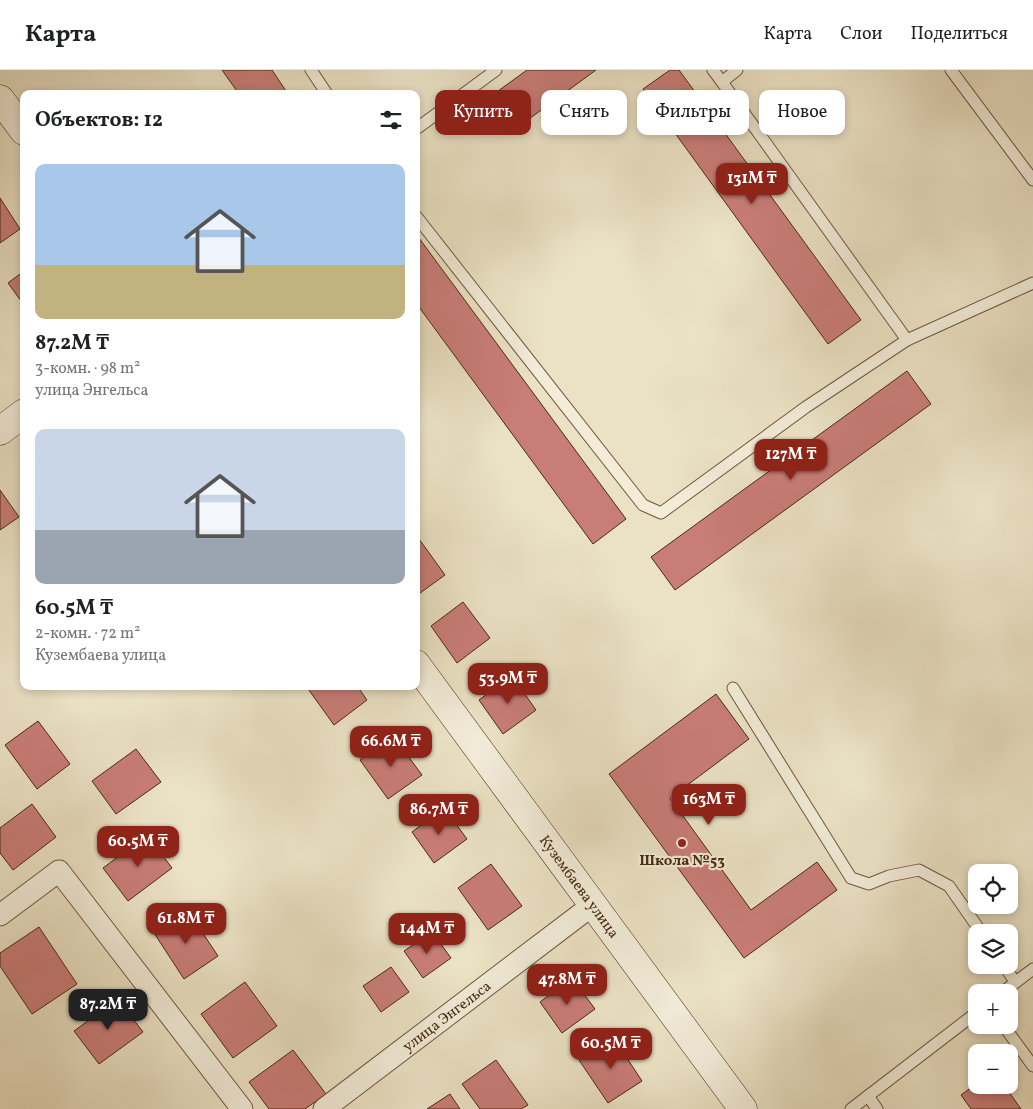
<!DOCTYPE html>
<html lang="ru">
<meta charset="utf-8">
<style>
:root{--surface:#fff;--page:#f6f6f6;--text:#202124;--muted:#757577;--line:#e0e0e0;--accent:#8f2418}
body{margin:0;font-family:Vollkorn,serif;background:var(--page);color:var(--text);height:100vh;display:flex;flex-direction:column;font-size:19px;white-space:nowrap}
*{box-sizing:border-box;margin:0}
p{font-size:16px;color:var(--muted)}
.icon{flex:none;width:28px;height:28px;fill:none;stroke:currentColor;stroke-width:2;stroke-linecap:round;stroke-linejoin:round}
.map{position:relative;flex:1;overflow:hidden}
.panel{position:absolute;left:20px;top:20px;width:400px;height:600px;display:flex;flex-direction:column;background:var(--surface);border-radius:10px;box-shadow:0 2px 8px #0003}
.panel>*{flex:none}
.guide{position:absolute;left:435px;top:20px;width:475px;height:45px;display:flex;gap:10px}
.controls{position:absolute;left:968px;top:794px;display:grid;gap:10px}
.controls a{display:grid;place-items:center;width:50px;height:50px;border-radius:10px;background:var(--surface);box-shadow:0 2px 8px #0003;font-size:25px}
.price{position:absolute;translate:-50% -42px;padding:0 11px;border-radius:10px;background:var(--accent);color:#fff;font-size:16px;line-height:32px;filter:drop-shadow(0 1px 2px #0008)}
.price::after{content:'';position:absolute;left:50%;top:30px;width:15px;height:11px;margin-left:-8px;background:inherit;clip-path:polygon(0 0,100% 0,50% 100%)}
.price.current{background:#222;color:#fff}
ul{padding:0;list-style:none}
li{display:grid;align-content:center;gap:10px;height:265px;padding:0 15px}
li span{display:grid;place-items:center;height:155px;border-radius:10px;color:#555}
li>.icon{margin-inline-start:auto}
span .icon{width:90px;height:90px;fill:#fffc;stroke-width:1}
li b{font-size:21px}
h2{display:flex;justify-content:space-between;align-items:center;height:60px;padding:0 15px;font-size:21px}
.pill{padding:0 18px;border-radius:10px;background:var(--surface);box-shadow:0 2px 8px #0003;font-size:18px;line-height:45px}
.pill.current{background:var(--accent);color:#fff}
header{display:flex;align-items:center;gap:30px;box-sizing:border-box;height:70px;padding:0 25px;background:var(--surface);border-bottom:1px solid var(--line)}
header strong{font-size:24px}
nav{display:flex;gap:28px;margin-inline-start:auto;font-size:18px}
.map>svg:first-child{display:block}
.building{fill:#c97d78;stroke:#472a10}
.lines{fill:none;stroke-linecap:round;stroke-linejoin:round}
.lane-casing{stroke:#70583d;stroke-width:13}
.street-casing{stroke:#70583d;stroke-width:23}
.secondary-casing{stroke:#472a10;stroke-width:29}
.lane{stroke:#f2ecd9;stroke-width:11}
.street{stroke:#f2ecd9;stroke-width:21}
.secondary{stroke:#f2ecd9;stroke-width:28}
.poi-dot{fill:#8f2418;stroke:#f2ecd9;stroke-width:2}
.labels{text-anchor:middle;stroke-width:4.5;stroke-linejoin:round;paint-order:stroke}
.poi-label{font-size:15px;font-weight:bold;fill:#472a10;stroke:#f2ecd9}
.street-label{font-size:15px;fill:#472a10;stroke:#f2ecd9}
</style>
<header>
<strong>Карта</strong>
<nav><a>Карта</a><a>Слои</a><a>Поделиться</a></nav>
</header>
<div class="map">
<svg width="1033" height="1039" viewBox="0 0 1033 1039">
<rect width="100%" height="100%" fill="#ebe2c5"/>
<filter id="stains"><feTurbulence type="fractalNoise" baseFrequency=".004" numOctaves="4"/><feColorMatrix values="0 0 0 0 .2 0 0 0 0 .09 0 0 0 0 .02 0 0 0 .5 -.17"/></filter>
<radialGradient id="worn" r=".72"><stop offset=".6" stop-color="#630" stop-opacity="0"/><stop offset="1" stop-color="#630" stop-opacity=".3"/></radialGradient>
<g class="building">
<polygon points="222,0 272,0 288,24 239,24"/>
<polygon points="527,0 596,0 507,65 483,32"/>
<polygon points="670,0 679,0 861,250 828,274 643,19"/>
<polygon points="0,128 20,159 0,173"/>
<polygon points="416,164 626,449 593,474 416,233"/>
<polygon points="24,201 24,235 8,213"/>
<polygon points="907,301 931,334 675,520 651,487"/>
<polygon points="0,420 19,447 0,460"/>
<polygon points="419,469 445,505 416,526 416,471"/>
<polygon points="463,532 490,568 457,593 431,556"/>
<polygon points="512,606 536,640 503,664 479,630"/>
<polygon points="306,616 357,616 367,630 334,655"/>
<polygon points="716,624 749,669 670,728 751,840 817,792 837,820 744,888 609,704"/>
<polygon points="38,651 70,694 37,719 5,675"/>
<polygon points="393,666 422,705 388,729 360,690"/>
<polygon points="136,679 161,712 116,744 92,711"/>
<polygon points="32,734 56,767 13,800 0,783 0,758"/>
<polygon points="444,738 467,769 434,793 412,762"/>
<polygon points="147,765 172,798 128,831 103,798"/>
<polygon points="491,794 522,836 488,860 458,818"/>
<polygon points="188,841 218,886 184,909 154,863"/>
<polygon points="39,857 77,914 32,944 0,896 0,883"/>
<polygon points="432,862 451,888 423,908 404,881"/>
<polygon points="391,897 409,922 381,942 363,916"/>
<polygon points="572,908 595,939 562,963 540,932"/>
<polygon points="245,912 277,956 233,988 201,944"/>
<polygon points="118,929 143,962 99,994 74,961"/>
<polygon points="613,967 642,1011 608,1033 579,990"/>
<polygon points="293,980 326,1024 305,1039 269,1039 249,1012"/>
<polygon points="496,990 528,1035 521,1039 480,1039 462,1014"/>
<polygon points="976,1014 1004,1015 1021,1039 971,1039 961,1025"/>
<polygon points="450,1024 460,1039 427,1039"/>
</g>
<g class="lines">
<g class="lane-casing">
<g id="lane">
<polyline points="311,0 327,24"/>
<polyline points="713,0 722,12 737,0"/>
<polyline points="951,0 1033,110"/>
<polyline points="722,12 907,270"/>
<polyline points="416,59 496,0"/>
<polyline points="416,146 643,435 661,443 806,337 907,270 1033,213"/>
<polyline points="733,618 851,808 869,814 889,806 919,800 949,816 981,862"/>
<polyline points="1004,895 1015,912"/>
<polyline points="1003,922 1033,899"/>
<polyline points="1003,955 1033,996"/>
<polyline points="868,1026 877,1039"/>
<polyline points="851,1039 976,943"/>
</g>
</g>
<g class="street-casing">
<g id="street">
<polyline points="0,845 59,801 242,1039"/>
<path id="s1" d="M 324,1039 L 594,834"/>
</g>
</g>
<g class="secondary-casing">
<g id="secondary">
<polyline points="0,29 24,61"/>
<polyline points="0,361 24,343"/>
<path id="s2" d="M 416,594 L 743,1039"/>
</g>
</g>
<use href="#lane" class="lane"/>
<use href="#street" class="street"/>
<use href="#secondary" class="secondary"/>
</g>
<circle class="poi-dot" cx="682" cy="773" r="5"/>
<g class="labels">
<g class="poi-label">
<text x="682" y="795">Школа №53</text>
</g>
<g class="street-label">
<text dy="5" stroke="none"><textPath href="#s2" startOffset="276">Кузембаева улица</textPath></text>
<text dy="5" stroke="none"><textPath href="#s1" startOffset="154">улица Энгельса</textPath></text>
</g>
</g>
<rect width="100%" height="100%" filter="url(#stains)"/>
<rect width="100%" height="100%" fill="url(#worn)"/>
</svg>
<div class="controls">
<a><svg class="icon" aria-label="locate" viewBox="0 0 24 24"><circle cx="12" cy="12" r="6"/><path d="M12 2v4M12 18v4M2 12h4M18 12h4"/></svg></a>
<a><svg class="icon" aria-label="layers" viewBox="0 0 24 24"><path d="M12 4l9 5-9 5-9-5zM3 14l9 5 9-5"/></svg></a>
<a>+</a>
<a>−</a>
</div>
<b class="price" style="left:752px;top:135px">131M ₸</b>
<b class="price" style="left:791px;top:411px">127M ₸</b>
<b class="price" style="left:508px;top:635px">53.9M ₸</b>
<b class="price" style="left:391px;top:698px">66.6M ₸</b>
<b class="price" style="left:709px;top:756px">163M ₸</b>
<b class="price" style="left:439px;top:766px">86.7M ₸</b>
<b class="price" style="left:138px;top:798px">60.5M ₸</b>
<b class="price" style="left:186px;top:875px">61.8M ₸</b>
<b class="price" style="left:427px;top:885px">144M ₸</b>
<b class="price" style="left:567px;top:936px">47.8M ₸</b>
<b class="price current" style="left:108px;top:961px">87.2M ₸</b>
<b class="price" style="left:611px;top:1000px">60.5M ₸</b>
<div class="guide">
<a class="pill current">Купить</a>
<a class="pill">Снять</a>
<a class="pill">Фильтры</a>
<a class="pill">Новое</a>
</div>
<section class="panel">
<h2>Объектов: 12<svg class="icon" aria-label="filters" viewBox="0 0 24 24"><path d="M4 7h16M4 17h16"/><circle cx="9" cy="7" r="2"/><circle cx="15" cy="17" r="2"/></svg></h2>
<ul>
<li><span style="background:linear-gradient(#a9c7e8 65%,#c2b280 0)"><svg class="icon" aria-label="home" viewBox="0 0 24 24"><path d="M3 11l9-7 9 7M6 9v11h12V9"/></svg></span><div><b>87.2M ₸</b><p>3-комн. · 98 m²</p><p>улица Энгельса</p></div></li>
<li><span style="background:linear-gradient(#c9d6e8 65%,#9aa5b1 0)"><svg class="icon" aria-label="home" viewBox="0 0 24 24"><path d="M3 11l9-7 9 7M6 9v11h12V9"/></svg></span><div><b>60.5M ₸</b><p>2-комн. · 72 m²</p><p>Кузембаева улица</p></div></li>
</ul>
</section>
</div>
